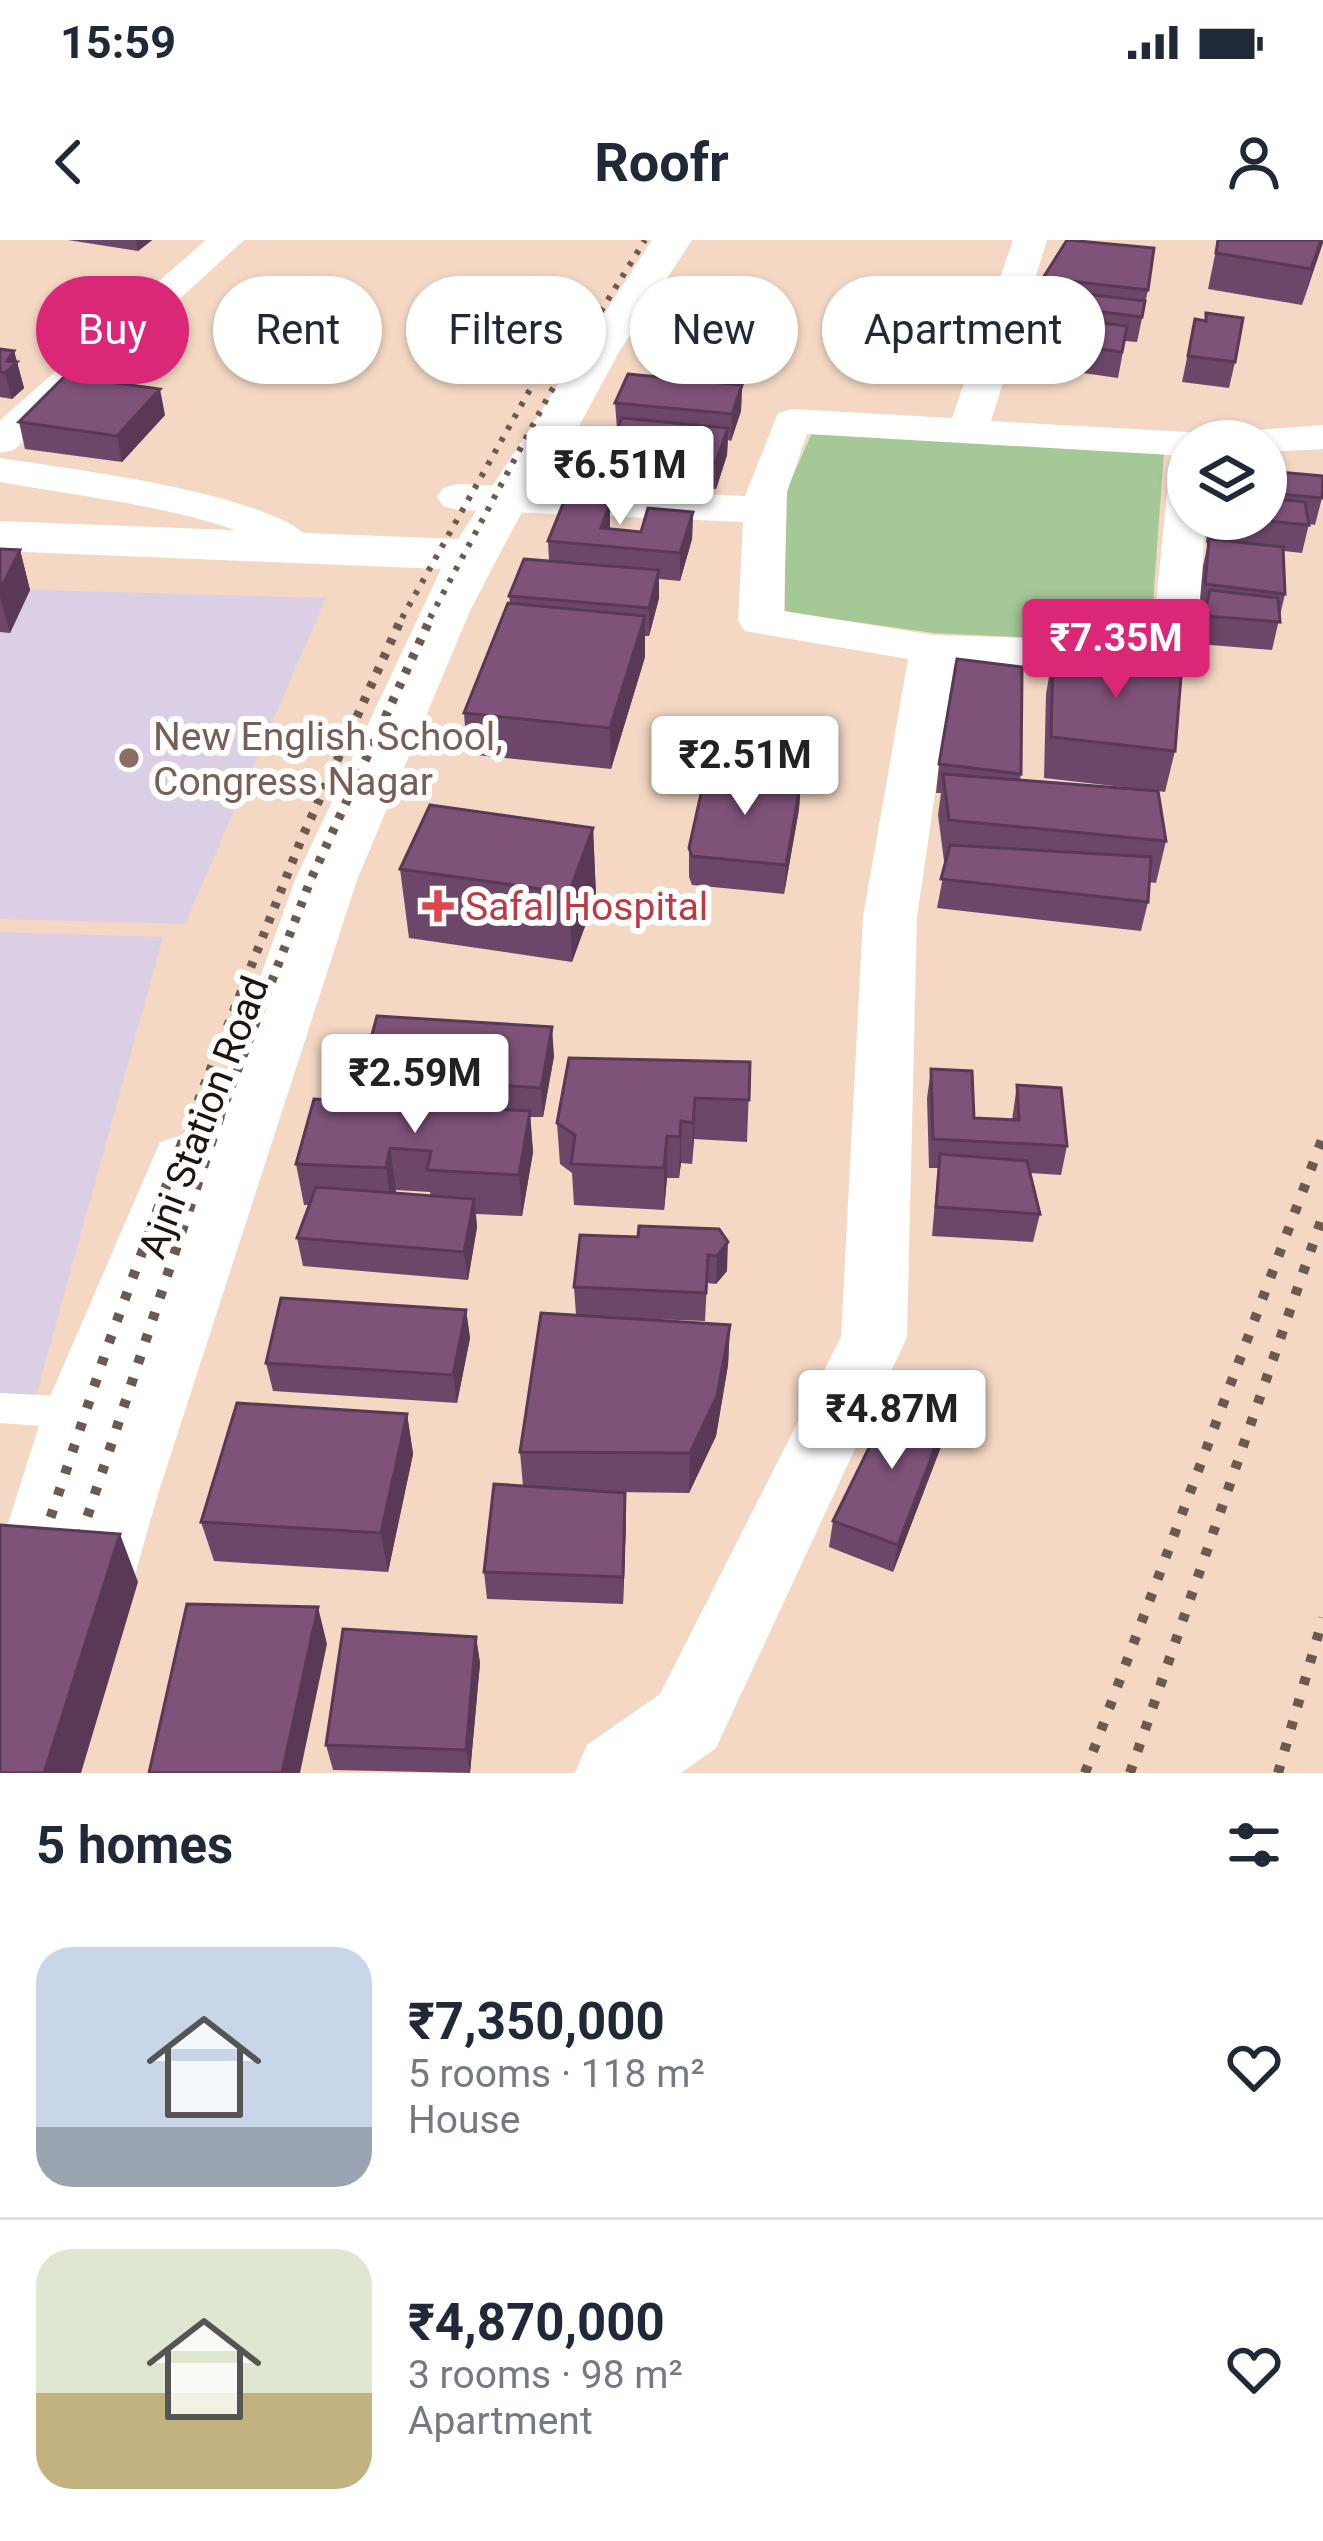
<!DOCTYPE html>
<meta charset="utf-8">
<style>
:root{--surface:#fff;--page:#f2f2f3;--text:#1f2937;--muted:#747a83;--line:#e0e1e3;--accent:#db2777}
body{margin:0;font-family:Roboto,sans-serif;background:var(--page);color:var(--text);height:100vh;display:flex;flex-direction:column;font-size:45px;white-space:nowrap}
*{box-sizing:border-box;margin:0}
p{font-size:39px;color:var(--muted)}
.icon{flex:none;width:66px;height:66px;fill:none;stroke:currentColor;stroke-width:2;stroke-linecap:round;stroke-linejoin:round}
.map{position:relative;height:1533px;overflow:hidden}
.details{display:flex;flex-direction:column;background:var(--surface);flex:1}
.details>*{flex:none}
.banner{position:absolute;left:36px;top:36px;width:1251px;height:108px;display:flex;gap:24px}
.buttons{position:absolute;left:1167px;top:180px;display:grid;gap:24px}
.buttons a{display:grid;place-items:center;width:120px;height:120px;border-radius:50%;background:var(--surface);box-shadow:0 3px 9px #0004;font-size:60px}
.price{position:absolute;translate:-50% -102px;padding:0 27px;border-radius:12px;background:#fff;color:#222;font-size:39px;line-height:78px;filter:drop-shadow(0 3px 6px #0008)}
.price::after{content:'';position:absolute;left:50%;top:72px;width:36px;height:27px;margin-left:-18px;background:inherit;clip-path:polygon(0 0,100% 0,50% 100%)}
.price.selected{background:var(--accent);color:#fff}
ul{padding:0;list-style:none}
li{display:flex;align-items:center;gap:36px;height:300px;padding:0 36px}
li+li{border-top:3px solid var(--line)}
li span{display:grid;place-items:center;flex:none;width:336px;height:240px;border-radius:36px;color:#555}
li>.icon{margin-inline-start:auto}
span .icon{width:144px;height:144px;fill:#fffc;stroke-width:1}
li b{font-size:51px}
h2{display:flex;justify-content:space-between;align-items:center;height:144px;padding:0 36px;font-size:51px}
.tag{padding:0 42px;border-radius:54px;background:var(--surface);box-shadow:0 3px 9px #0004;font-size:42px;line-height:108px}
.tag.selected{background:var(--accent);color:#fff}
.status{display:flex;justify-content:space-between;align-items:center;height:84px;padding:0 60px;background:var(--surface);direction:ltr}
.status svg{height:33px;fill:currentColor}
header{display:flex;justify-content:space-between;align-items:center;height:156px;padding:0 36px;background:var(--surface);font-size:54px;font-weight:700}
.map>svg:first-child{display:block}
.education{fill:#dacfe4}
.green{fill:#a4c896}
.lines{fill:none;stroke-linecap:round;stroke-linejoin:round}
.service{fill:#fff;fill-rule:evenodd}
.minor{fill:#fff;fill-rule:evenodd}
.secondary{fill:#fff;fill-rule:evenodd}
.rail-far2{stroke:#6b5a4f;stroke-width:6;stroke-dasharray:4.5 9;stroke-linecap:butt}
.rail-far1{stroke:#6b5a4f;stroke-width:9;stroke-dasharray:6 10;stroke-linecap:butt}
.rail{stroke:#6b5a4f;stroke-width:10;stroke-dasharray:8 15;stroke-linecap:butt}
.wall{fill:#6d4769;fill-rule:evenodd}
.shaded-wall{fill:#593955}
.building{fill:#7f527a;stroke:#593955;stroke-width:3}
.education-dot{fill:#8d6e63;stroke:#fff;stroke-width:4.5}
.health-dot{fill:#e0444e;stroke:#fff;stroke-width:4.5}
.labels{text-anchor:middle;stroke-width:12;stroke-linejoin:round;paint-order:stroke}
.education-label{font-size:39px;fill:#785e54;stroke:#fff;text-anchor:start}
.health-label{font-size:39px;fill:#be3a42;stroke:#fff;text-anchor:start}
.street-label{font-size:39px;fill:#1f150e;stroke:#fff}
</style>
<div class="status"><b>15:59</b><svg viewBox="0 0 49 12"><path d="M0 12V9h3v3zM5 12V6h3v6zM10 12V3h3v9zM15 12V0h3v12zM26 1h20v11H26zM47 4h2v5h-2z"/></svg></div>
<header><svg class="icon" aria-label="back" viewBox="0 0 24 24"><path d="M15 5l-7 7 7 7"/></svg>Roofr<svg class="icon" aria-label="person" viewBox="0 0 24 24"><circle cx="12" cy="8" r="4"/><path d="M4 21q1-7 8-7t8 7"/></svg></header>
<div class="map">
<svg width="1323" height="1533" viewBox="0 0 1323 1533">
<rect width="100%" height="100%" fill="#f4d8c4"/>
<g class="education">
<polygon points="0,349 326,358 185,684 0,679"/>
<polygon points="0,692 163,697 34,1163 0,1161"/>
</g>
<polygon class="green" points="812,193 1164,212 1150,403 934,393 785,372 785,254"/>
<g class="lines">
<polygon class="service" points="0,1153 83,1157 96,1162 101,1173 96,1184 83,1189 0,1183"/>
<g class="minor">
<polygon points="206,0 244,0 14,210 0,213 0,180"/>
<path d="M 1013,0 L 1047,0 L 991,181 L 1188,192 L 1206,201 L 1188,201 L 1188,279 L 1205,279 L 1197,417 L 1191,427 L 1174,431 L 954,424 L 917,677 L 907,1097 L 716,1508 L 681,1533 L 575,1533 L 587,1505 L 660,1454 L 841,1097 L 863,677 L 908,419 L 745,391 L 738,381 L 743,282 L 458,270 L 443,266 L 437,257 L 443,248 L 458,244 L 745,256 L 778,173 L 792,169 L 952,178 ZM 807,194 L 1171,215 L 1152,402 L 933,395 L 784,371 L 787,252 Z"/>
<polygon points="1323,185 1323,209 1266,212 1266,201 1222,201 1228,192"/>
<path d="M 0,218 C 67,229 280,253 316,305 L 309,314 C 279,322 260,299 232,289 C 158,264 77,256 0,242 Z"/>
</g>
<polygon class="secondary" points="652,0 692,0 619,112 570,203 528,261 499,315 470,371 357,640 158,1254 78,1533 0,1533 0,1309 43,1173 160,902 185,894 202,899 295,640 441,329 0,311 0,281 458,299"/>
<g class="rail-far2">
<polyline points="402,378 532,146"/>
<polyline points="430,378 550,153 645,0"/>
</g>
<g class="rail-far1">
<polyline points="192,876 301,600 403,375"/>
<polyline points="220,876 311,639 432,375"/>
</g>
<g class="rail">
<polyline points="73,1320 221,873"/>
<polyline points="36,1321 107,1108 193,873"/>
<polyline points="1085,1533 1323,897"/>
<polyline points="1130,1533 1323,975"/>
<polyline points="1278,1533 1323,1378"/>
</g>
</g>
<g class="wall">
<polygon points="68,0 152,0 138,11"/>
<polygon points="1218,0 1323,0 1302,65 1208,49"/>
<polygon points="1043,38 1148,50 1137,102 1125,101 1118,138 1034,126 1040,90 1036,90"/>
<polygon points="1206,73 1235,122 1229,148 1182,142 1195,79 1205,81"/>
<polygon points="0,109 14,111 24,148 12,159 0,157"/>
<polygon points="742,145 741,171 731,201 728,200 727,215 716,249 607,238 607,211 617,189 615,163"/>
<polygon points="165,175 122,222 25,209 19,182"/>
<polygon points="1266,231 1322,258 1315,285 1309,284 1302,313 1284,311 1285,354 1272,410 1198,404 1205,372 1199,371 1203,326 1208,303 1206,303 1208,279 1266,279"/>
<polygon points="693,272 692,299 680,341 659,339 659,358 649,396 645,396 645,417 611,529 467,514 464,473 510,363 509,356 549,321 548,301 641,292"/>
<polygon points="0,309 20,310 30,350 10,393 0,392"/>
<polygon points="1053,413 1175,511 1165,552 1158,551 1166,601 1156,643 1149,642 1148,662 1141,691 937,668 946,621 944,621 938,575 941,553 936,553 939,524 1021,534 1020,540 1158,551 1044,538 1046,454"/>
<polygon points="801,540 799,569 784,654 692,645 689,637 689,608"/>
<polygon points="593,588 596,656 572,722 409,698 400,629"/>
<path d="M 554,816 L 543,877 L 530,877 L 533,912 L 522,976 L 476,974 L 477,987 L 468,1040 L 303,1026 L 297,998 L 309,965 L 304,965 L 296,924 L 365,862 L 361,836 ZM 396,950 L 430,952 L 431,956 L 396,953 Z"/>
<polygon points="750,822 747,902 694,899 692,924 681,923 679,938 667,938 664,970 574,965 572,933 560,924 557,883"/>
<polygon points="931,829 974,878 1012,880 1017,845 1067,906 1061,935 1030,933 1040,974 1033,1002 932,996 938,928 929,928 927,858"/>
<polygon points="719,989 727,1031 716,1044 707,1043 705,1081 624,1078 730,1085 728,1125 716,1196 689,1253 614,1252 626,1280 623,1364 487,1359 484,1332 523,1246 520,1212 576,1075 574,1047 638,997"/>
<polygon points="466,1070 470,1098 457,1163 273,1151 266,1123"/>
<polygon points="407,1174 413,1214 388,1332 214,1321 201,1282"/>
<polygon points="947,1176 942,1204 893,1332 829,1307 833,1281"/>
<polygon points="476,1397 480,1423 470,1533 333,1530 326,1505"/>
</g>
<g class="shaded-wall">
<polygon points="136,0 152,0 138,11"/>
<polygon points="1321,0 1323,0 1323,3 1302,65"/>
<polygon points="14,111 24,148 12,159 5,133 7,121"/>
<polygon points="742,145 741,171 731,201 732,174"/>
<polygon points="160,149 165,175 122,222 117,196"/>
<polygon points="728,188 727,215 716,249 716,222"/>
<polygon points="610,263 610,290 601,288"/>
<polygon points="693,272 692,299 680,341 680,313"/>
<polygon points="20,310 30,350 10,393 0,357 0,350"/>
<polygon points="659,330 659,358 649,396 649,368"/>
<polygon points="645,376 645,417 611,529 610,488"/>
<polygon points="801,540 799,569 784,654 786,625"/>
<polygon points="593,588 596,656 572,722 569,653"/>
<polygon points="552,787 554,816 543,877 541,848"/>
<polygon points="695,858 694,899 692,924 693,883"/>
<polygon points="530,871 533,912 522,976 519,935"/>
<polygon points="681,881 681,923 679,938 680,897"/>
<polygon points="667,896 667,938 664,970 664,928"/>
<polygon points="390,908 396,950 392,970 386,928"/>
<polygon points="474,959 477,987 468,1040 464,1012"/>
<polygon points="728,1002 727,1031 716,1044 717,1016"/>
<polygon points="466,1070 470,1098 457,1163 453,1135"/>
<polygon points="730,1085 728,1125 716,1196 689,1253 690,1213"/>
<polygon points="407,1174 413,1214 388,1332 381,1293"/>
<polygon points="947,1176 942,1204 893,1332 898,1305"/>
<polygon points="625,1253 626,1280 623,1364 623,1337"/>
<polygon points="120,1294 138,1342 81,1533 44,1533"/>
<polygon points="318,1367 327,1404 300,1533 282,1533"/>
<polygon points="476,1397 480,1423 470,1533 466,1510"/>
</g>
<g class="building">
<polygon points="1067,0 1154,8 1148,50 1043,38"/>
<polygon points="1218,0 1321,0 1311,29 1216,13"/>
<polygon points="1043,49 1145,61 1142,77 1039,64"/>
<polygon points="1206,73 1243,78 1235,122 1188,116 1195,79 1206,81"/>
<polygon points="1043,76 1127,86 1122,112 1038,101"/>
<polygon points="0,109 14,111 7,121 17,122 5,133 0,132"/>
<polygon points="628,134 742,145 732,174 615,163"/>
<polygon points="65,136 160,149 117,196 19,182"/>
<polygon points="622,178 728,188 716,222 607,211"/>
<polygon points="1266,231 1323,236 1322,258 1266,253"/>
<polygon points="1266,258 1305,262 1309,285 1247,279 1266,279"/>
<polygon points="565,259 610,263 601,288 641,292 648,268 693,272 680,313 548,301"/>
<polygon points="1209,299 1283,307 1285,354 1205,344"/>
<polygon points="0,309 20,310 0,350"/>
<polygon points="524,319 659,330 649,368 509,356"/>
<polygon points="1210,350 1278,358 1280,382 1204,376"/>
<polygon points="508,363 645,376 610,488 464,473"/>
<polygon points="1053,413 1182,424 1175,511 1051,497"/>
<polygon points="957,419 1022,427 1021,534 939,524"/>
<polygon points="706,531 801,540 786,625 692,616 689,608"/>
<polygon points="943,534 1158,551 1166,601 949,580"/>
<polygon points="430,565 593,588 569,653 400,629"/>
<polygon points="950,605 1151,617 1148,662 941,639"/>
<polygon points="377,776 552,787 541,848 361,836"/>
<polygon points="569,818 750,822 749,860 695,858 693,883 681,881 680,897 667,896 664,928 571,924 575,895 557,883"/>
<polygon points="931,829 972,831 974,878 1019,880 1017,845 1061,848 1067,906 933,899"/>
<polygon points="314,859 530,871 519,935 427,930 431,911 390,908 386,928 296,924"/>
<polygon points="940,914 1027,921 1040,974 936,967"/>
<polygon points="316,947 474,959 464,1012 297,998"/>
<polygon points="639,986 719,989 728,1002 717,1016 708,1015 706,1053 574,1047 580,995 638,997"/>
<polygon points="281,1058 466,1070 453,1135 266,1123"/>
<polygon points="541,1073 730,1085 717,1156 690,1213 520,1212"/>
<polygon points="893,1159 947,1176 898,1305 833,1281"/>
<polygon points="237,1163 407,1174 381,1293 201,1282"/>
<polygon points="494,1244 625,1253 623,1337 484,1332"/>
<polygon points="0,1285 120,1294 44,1533 0,1533"/>
<polygon points="187,1364 318,1367 282,1533 149,1533"/>
<polygon points="343,1389 476,1397 466,1510 326,1505"/>
</g>
<circle class="education-dot" cx="129" cy="518" r="12"/>
<path class="health-dot" d="M432 648h12v12h12v12h-12v12h-12v-12h-12v-12h12z"/>
<g class="labels">
<g class="education-label">
<text x="153" y="510">New English School,<tspan x="153" dy="45">Congress Nagar</tspan></text>
</g>
<g class="health-label">
<text x="465" y="680">Safal Hospital</text>
</g>
<g class="street-label">
<text transform="translate(203 877) rotate(-69)" y="14">Ajni Station Road</text>
</g>
</g>
</svg>
<div class="buttons">
<a><svg class="icon" aria-label="layers" viewBox="0 0 24 24"><path d="M12 4l9 5-9 5-9-5zM3 14l9 5 9-5"/></svg></a>
</div>
<b class="price" style="left:620px;top:288px">₹6.51M</b>
<b class="price selected" style="left:1116px;top:461px">₹7.35M</b>
<b class="price" style="left:745px;top:578px">₹2.51M</b>
<b class="price" style="left:415px;top:896px">₹2.59M</b>
<b class="price" style="left:892px;top:1232px">₹4.87M</b>
<div class="banner">
<a class="tag selected">Buy</a>
<a class="tag">Rent</a>
<a class="tag">Filters</a>
<a class="tag">New</a>
<a class="tag">Apartment</a>
</div>
</div>
<section class="details">
<h2>5 homes<svg class="icon" aria-label="filters" viewBox="0 0 24 24"><path d="M4 7h16M4 17h16"/><circle cx="9" cy="7" r="2"/><circle cx="15" cy="17" r="2"/></svg></h2>
<ul>
<li><span style="background:linear-gradient(#c9d6e8 75%,#9aa5b1 0)"><svg class="icon" aria-label="home" viewBox="0 0 24 24"><path d="M3 11l9-7 9 7M6 9v11h12V9"/></svg></span><div><b>₹7,350,000</b><p>5 rooms · 118 m²</p><p>House</p></div><svg class="icon" aria-label="heart" viewBox="0 0 24 24"><path d="M12 20l-8-8c-3-5 5-10 8-4 3-6 11-1 8 4z"/></svg></li>
<li><span style="background:linear-gradient(#dfe7d0 60%,#c2b280 0)"><svg class="icon" aria-label="home" viewBox="0 0 24 24"><path d="M3 11l9-7 9 7M6 9v11h12V9"/></svg></span><div><b>₹4,870,000</b><p>3 rooms · 98 m²</p><p>Apartment</p></div><svg class="icon" aria-label="heart" viewBox="0 0 24 24"><path d="M12 20l-8-8c-3-5 5-10 8-4 3-6 11-1 8 4z"/></svg></li>
</ul>
</section>
